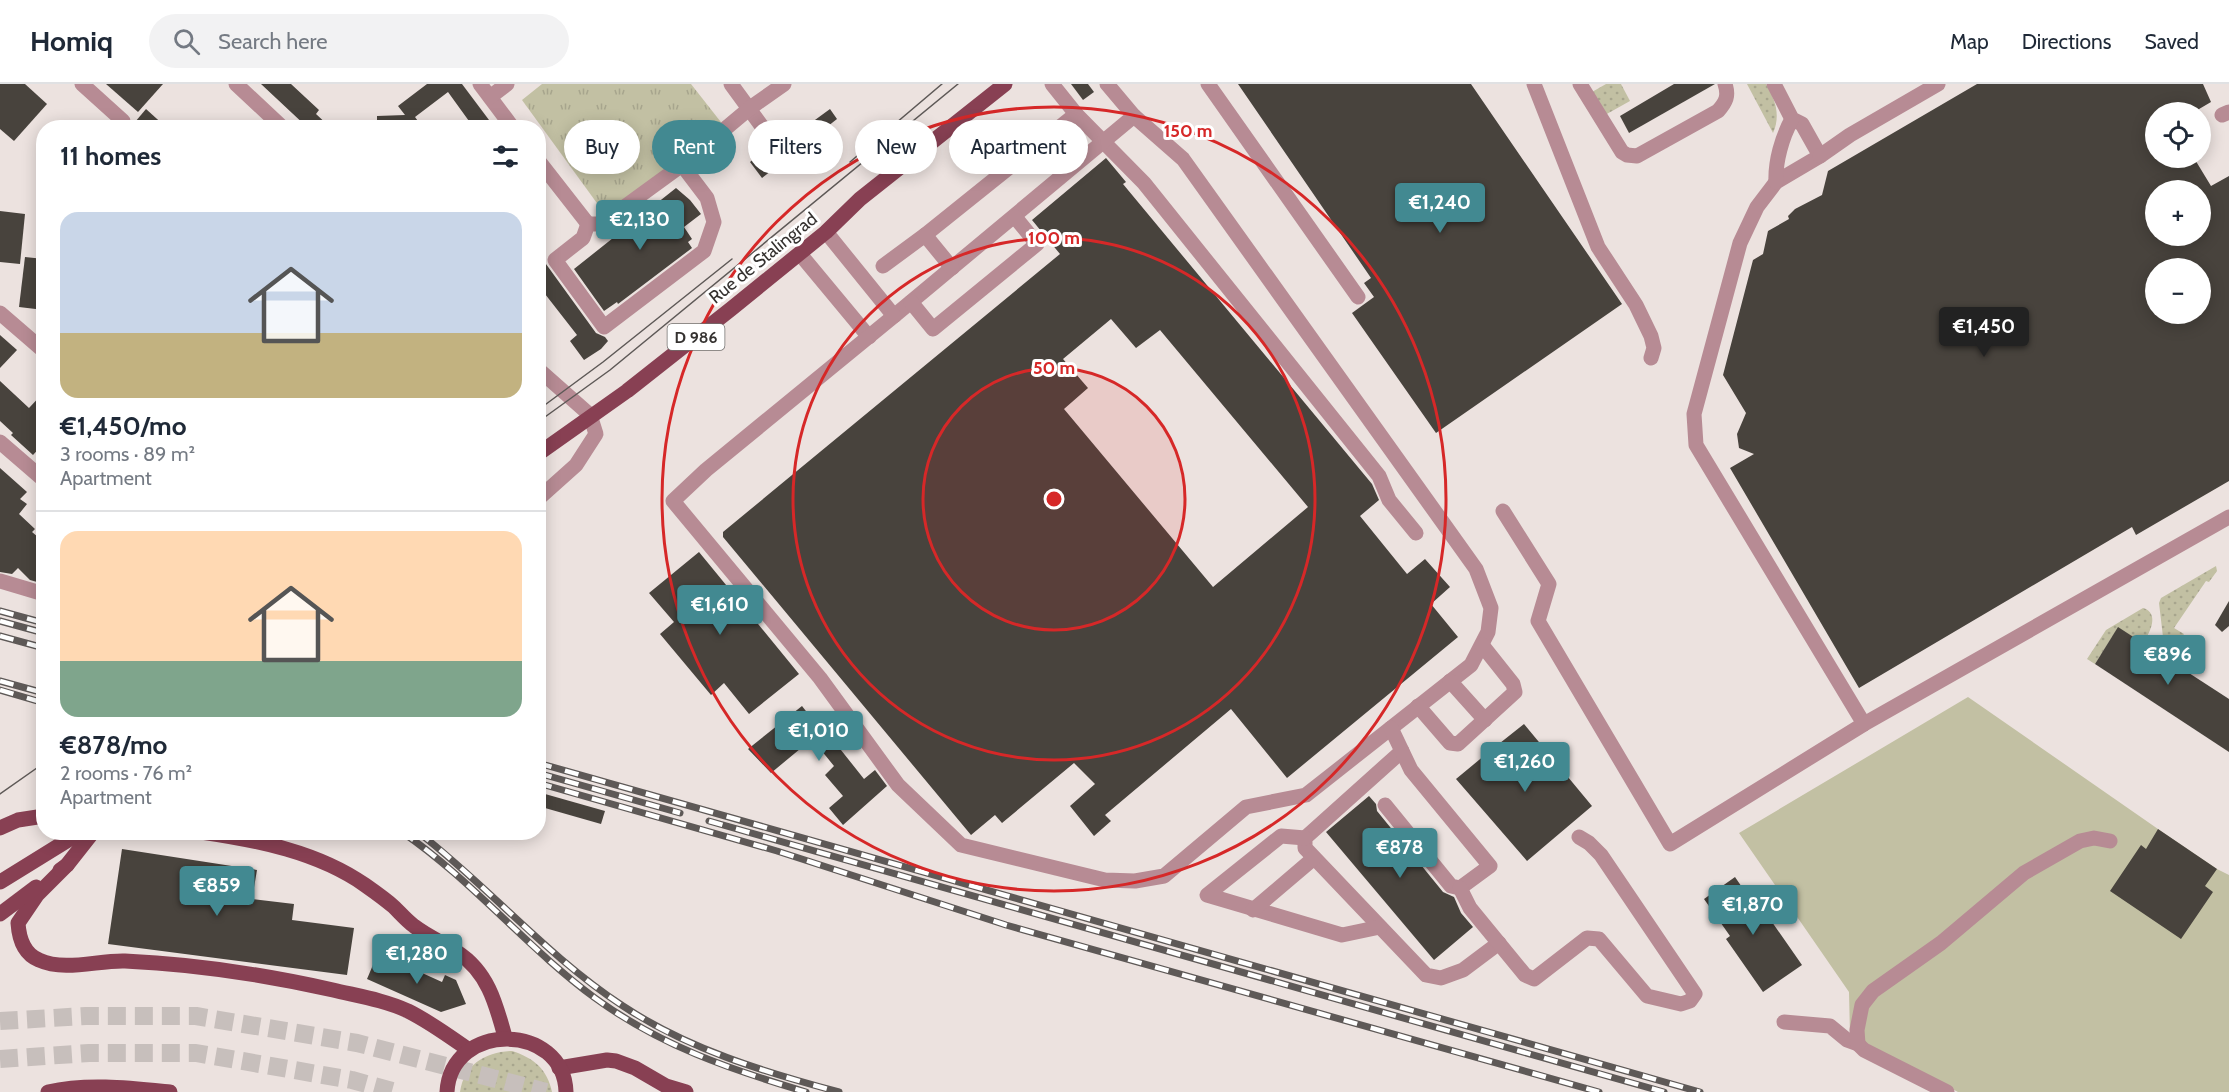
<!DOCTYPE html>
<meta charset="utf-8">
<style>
:root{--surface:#fff;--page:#f2f2f3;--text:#1f2937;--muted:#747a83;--line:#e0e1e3;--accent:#428991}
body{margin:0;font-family:Cabin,sans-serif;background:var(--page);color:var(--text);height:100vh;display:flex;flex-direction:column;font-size:22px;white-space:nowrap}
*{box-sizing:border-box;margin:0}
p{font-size:20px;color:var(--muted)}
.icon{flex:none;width:33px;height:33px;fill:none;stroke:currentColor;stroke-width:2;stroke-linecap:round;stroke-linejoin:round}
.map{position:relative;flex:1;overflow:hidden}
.side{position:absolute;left:36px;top:36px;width:510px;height:720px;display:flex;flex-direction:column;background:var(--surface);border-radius:24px;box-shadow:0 3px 15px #0003}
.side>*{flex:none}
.guide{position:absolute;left:564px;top:36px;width:570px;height:54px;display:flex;gap:12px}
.controls{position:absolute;left:2145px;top:18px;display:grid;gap:12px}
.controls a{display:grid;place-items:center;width:66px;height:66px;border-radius:50%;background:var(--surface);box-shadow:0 3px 15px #0003;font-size:30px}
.price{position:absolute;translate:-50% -51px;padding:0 14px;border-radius:6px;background:var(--accent);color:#fff;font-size:20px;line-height:39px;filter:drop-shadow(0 2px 3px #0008)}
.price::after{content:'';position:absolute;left:50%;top:36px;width:18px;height:14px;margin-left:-9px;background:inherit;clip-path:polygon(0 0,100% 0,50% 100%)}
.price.active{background:#222;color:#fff}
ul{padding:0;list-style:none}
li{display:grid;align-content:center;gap:12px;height:318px;padding:0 24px}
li+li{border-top:2px solid var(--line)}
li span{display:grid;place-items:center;height:186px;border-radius:18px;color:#555}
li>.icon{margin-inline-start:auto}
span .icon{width:108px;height:108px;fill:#fffc;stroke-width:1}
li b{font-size:26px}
h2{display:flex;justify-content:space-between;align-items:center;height:72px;padding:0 24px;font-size:26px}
.pill{padding:0 21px;border-radius:27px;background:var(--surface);box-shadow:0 3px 15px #0003;font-size:21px;line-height:54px}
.pill.active{background:var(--accent);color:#fff}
header{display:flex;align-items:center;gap:36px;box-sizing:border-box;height:84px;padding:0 30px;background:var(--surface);border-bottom:2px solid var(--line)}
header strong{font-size:28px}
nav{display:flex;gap:33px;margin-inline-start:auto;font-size:21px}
.search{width:420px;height:54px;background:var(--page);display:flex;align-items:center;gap:15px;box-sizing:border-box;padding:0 21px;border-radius:33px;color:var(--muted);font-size:22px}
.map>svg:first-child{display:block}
.grass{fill:url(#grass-dots)}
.park{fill:url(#park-tufts)}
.pitch{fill:#c2c0a3}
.building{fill:#48433d;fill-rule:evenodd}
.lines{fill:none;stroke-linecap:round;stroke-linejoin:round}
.minor-tunnel{stroke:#c7bfbc;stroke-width:15;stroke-dasharray:15 8;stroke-linecap:butt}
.highway-tunnel{stroke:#c7bfbc;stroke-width:18;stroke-dasharray:18 9;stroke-linecap:butt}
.minor{stroke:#b78b94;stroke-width:15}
.major{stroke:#884053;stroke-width:15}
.tram{stroke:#5e5957;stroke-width:1.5}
.rail-casing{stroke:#5e5957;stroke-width:7}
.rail{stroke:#fff;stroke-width:4.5;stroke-dasharray:14;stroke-linecap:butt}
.ring{fill:none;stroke:#d62828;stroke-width:3}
.labels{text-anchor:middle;stroke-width:6;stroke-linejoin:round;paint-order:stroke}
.shield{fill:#fff;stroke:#72706e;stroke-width:1.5}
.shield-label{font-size:16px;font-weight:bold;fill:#353230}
.street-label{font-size:18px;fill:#353230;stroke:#fff}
.centre{fill:#d62828;stroke:#fff;stroke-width:3}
.ring-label{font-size:18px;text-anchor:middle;font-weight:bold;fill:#d62828;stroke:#fff;stroke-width:6;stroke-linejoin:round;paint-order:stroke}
</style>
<header>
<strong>Homiq</strong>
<div class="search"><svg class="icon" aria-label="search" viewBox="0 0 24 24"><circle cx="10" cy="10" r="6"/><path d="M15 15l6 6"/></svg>Search here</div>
<nav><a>Map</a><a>Directions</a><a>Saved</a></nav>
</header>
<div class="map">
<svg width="2229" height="1008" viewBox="0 0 2229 1008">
<defs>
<pattern id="grass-dots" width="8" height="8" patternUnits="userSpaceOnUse" patternTransform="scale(1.5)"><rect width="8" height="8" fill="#c2c0a3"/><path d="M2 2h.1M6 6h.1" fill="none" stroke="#a7a58d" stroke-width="1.8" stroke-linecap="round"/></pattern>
<pattern id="park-tufts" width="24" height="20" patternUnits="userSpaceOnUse" patternTransform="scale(1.5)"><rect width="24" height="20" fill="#c2c0a3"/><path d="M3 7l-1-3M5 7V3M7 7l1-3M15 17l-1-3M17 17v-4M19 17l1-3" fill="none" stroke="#a7a58d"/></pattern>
</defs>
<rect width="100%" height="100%" fill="#ece2df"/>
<g class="grass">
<polygon points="1606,0 1621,0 1630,17 1605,31 1592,8"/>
<path d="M 1747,0 L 1766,0 C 1775,15 1781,31 1773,49 Z"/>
<polygon points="2216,482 2217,487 2209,498 2206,497 2174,544 2184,550 2175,563 2155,567 2163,553 2159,519 2161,514"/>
<path d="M 2143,524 C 2160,529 2150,549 2143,559 L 2118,544 L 2095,580 L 2087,575 L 2106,546 Z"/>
<path d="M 512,967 C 534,974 547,985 552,1008 L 460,1008 C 464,980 486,968 512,967 Z"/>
</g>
<polygon class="park" points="542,0 691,0 724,42 607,133 522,16"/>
<polygon class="pitch" points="1968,613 2158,745 2217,785 2229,791 2229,1008 1958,1008 1850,951 1849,908 1739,749"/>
<g class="building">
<polygon points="0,0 25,0 47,20 14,57 0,45"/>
<polygon points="106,0 163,0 138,28"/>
<polygon points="261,0 291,0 319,26 316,30 331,44 308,44"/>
<polygon points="427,0 462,0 495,44 474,44 448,8 415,33 423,44 377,44 377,32 405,31 398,22"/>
<polygon points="1071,0 1088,0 1094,8 1083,16"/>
<polygon points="1238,0 1471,0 1622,220 1436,349 1352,229 1374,213 1364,199 1371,194"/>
<polygon points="1674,0 1715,0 1629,49 1620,32"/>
<path d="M 1977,0 L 2203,0 L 2211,18 L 2194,28 L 2156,28 L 2156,74 L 2194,74 L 2211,102 L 2229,92 L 2229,397 L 2136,451 L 2132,443 L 1859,604 L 1730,384 L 1754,370 L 1739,364 L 1737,350 L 1746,329 L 1723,291 L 1753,176 L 1763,170 L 1768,147 L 1789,135 L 1788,132 L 1795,125 L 1822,111 L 1828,87 ZM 2156,106 L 2200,106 L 2200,152 L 2156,152 ZM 2156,184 L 2200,184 L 2200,230 L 2156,230 Z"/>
<polygon points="146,25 167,44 130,44"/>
<polygon points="830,25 837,35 762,94 750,78 766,65 771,68 779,67 783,62 782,53 801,39 804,44"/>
<path d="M 1106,74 L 1126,98 L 1123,100 L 1372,400 L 1379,416 L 1360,432 L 1407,490 L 1425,475 L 1450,503 L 1431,520 L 1458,553 L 1287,694 L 1231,625 L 1105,731 L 1111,737 L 1094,752 L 1070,722 L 1095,700 L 1074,679 L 1002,739 L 995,731 L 971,751 L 723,453 L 723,448 L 1060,170 L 1032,136 ZM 1111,235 L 1136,264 L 1160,246 L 1308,423 L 1213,503 L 1064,325 L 1088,304 L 1063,275 Z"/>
<polygon points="676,104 690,116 701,130 684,143 692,155 688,158 692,164 618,220 617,218 604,227 574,185"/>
<polygon points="0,127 25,130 20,180 0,178"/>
<polygon points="538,169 596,249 605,253 608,257 601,265 584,276 570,257 577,251 538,201"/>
<polygon points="25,173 44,175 44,226 19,223"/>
<polygon points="0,251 17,266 0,284"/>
<polygon points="0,297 29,324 44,308 44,359 33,371 11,351 13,349 0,337"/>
<polygon points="0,384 27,408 20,415 27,420 19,430 35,445 32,448 44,458 44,500 30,496 18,484 12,490 0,488"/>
<polygon points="699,468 799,590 749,630 724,599 711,611 660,550 674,538 649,509"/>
<polygon points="2229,517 2229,542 2222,548 2215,541"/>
<polygon points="2118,543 2229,615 2229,668 2095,580"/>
<polygon points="802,622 834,663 837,661 864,695 875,686 887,702 843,741 829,724 843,712 825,691 834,682 812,655 771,689 748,665"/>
<polygon points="1524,640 1592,722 1527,777 1456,695 1485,671 1494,674 1495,663"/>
<polygon points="538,708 605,727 601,740 538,722"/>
<polygon points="1369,712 1376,720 1377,727 1443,808 1454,813 1461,829 1473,843 1434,876 1326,748"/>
<polygon points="2158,745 2217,785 2205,802 2213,808 2181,855 2110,807 2141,761 2146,765"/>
<polygon points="122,765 257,786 252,815 294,820 292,836 354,844 347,891 108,860"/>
<polygon points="1735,793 1761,831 1765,828 1802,881 1763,908 1726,855 1730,852 1704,815"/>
<polygon points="378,869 442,898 445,891 456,896 466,920 441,928 367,895"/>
</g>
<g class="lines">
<polyline class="minor-tunnel" points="774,59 783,70"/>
<g class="highway-tunnel">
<polyline points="0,937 86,932 196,932 357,959 546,1008"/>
<polyline points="0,975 89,969 196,969 352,996 396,1008"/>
</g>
<g class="minor">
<polyline points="82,0 123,37"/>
<polyline points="236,0 283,44"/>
<polyline points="480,0 513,44"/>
<polyline points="731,0 774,59"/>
<polyline points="1052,0 1076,30 1144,99 1379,392 1389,416 1416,449"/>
<polyline points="1208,0 1358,213"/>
<polyline points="1534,0 1598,163 1636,221 1651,252 1654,264 1651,274"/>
<path d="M 1580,0 L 1622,68 L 1627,71 L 1637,72 L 1718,27 C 1726,18 1729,12 1725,0"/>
<polyline points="1774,0 1792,35 1802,40 1820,72 1776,98 1757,123 1740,159 1694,330 1696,361 1864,640"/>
<polyline points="490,13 507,0"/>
<polyline points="2222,31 2229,28"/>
<polyline points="1820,72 1850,51 1938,0"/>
<polyline points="538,76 588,140"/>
<polygon points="682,81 707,114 714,138 704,167 604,243 555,176 583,154 588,140 601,140"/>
<polyline points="682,81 750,24 784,0"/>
<path d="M 1776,98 C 1775,78 1782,53 1792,35"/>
<polyline points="826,148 894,232 1134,32 1107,0"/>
<polyline points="925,151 1076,30"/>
<polyline points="800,170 869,253"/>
<polyline points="883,182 925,151 952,184"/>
<polyline points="911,218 933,245 1037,160 1015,133"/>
<polyline points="0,229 44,267"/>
<polyline points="894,232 706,386 673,417 820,594 898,701 961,761 1105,796 1135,797 1164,792 1246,723 1306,711 1471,581 1488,548 1491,524 1476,485 1183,75 1134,32"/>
<polyline points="538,285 590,331 596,350 576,381 538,415"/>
<polyline points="0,358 44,396"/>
<polyline points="1503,427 1549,500 1538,537 1670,760 1864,640 2229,433"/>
<polyline points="0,497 44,510"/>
<polyline points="1450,597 1485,636"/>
<polyline points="1418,622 1450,659 1458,660 1515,608 1513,600 1482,561"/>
<polyline points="1402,667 1305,754 1305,764 1426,891 1441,894 1463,886 1499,859"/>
<polyline points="1385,721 1451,802 1460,804 1490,782 1411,686 1391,644"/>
<polyline points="1305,754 1281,752 1207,811 1342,851 1380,843"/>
<polyline points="1460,804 1470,824 1525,891 1534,895 1587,854 1599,855 1647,912 1681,920 1690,917 1695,910 1601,771 1589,759 1579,753"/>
<polyline points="1253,826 1314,774"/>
<polyline points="1784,938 1830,942 1847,956 1858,960 1864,966 1947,1008"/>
<polyline points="1858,960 1857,946 1862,921 1873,907 1941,859 2024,789 2080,757 2094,754 2110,757"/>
</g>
<g class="major">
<polyline points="538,370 627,307 731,225 826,148 860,115 1005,0"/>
<polyline points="0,744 18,736 44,732"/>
<path d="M 201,748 C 257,756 318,768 365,801 C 375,808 385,815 394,823 C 401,830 407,837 414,842 C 427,852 443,859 457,868 C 488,888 496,920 505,953"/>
<path d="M 67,781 L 37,811 L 18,839 C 19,854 24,870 39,876 C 65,888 98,876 125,877 C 194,880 266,891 333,906 C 358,912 384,916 408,927 C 430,938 449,952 469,966"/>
<polyline points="60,786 67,781 93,748"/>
<polyline points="0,798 81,748"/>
<polyline points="0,830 36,803"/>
<polyline points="559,984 607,976 616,977 635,984 666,1002 686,1008"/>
<path d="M 48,1008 C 87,999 130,1004 170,1008"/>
<path d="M 447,1008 C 451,937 564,938 566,1008"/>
</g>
<g class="tram">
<polyline points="850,78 942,0"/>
<polyline points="538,326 603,278 732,175"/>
<polyline points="538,338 610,286 958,0"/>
<polyline points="0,710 44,679"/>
</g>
<g class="rail-casing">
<g id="rail">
<polyline points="0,527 44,539"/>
<polyline points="0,537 44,549"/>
<polyline points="0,552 44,564"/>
<polyline points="0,597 44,609"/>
<polyline points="0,606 44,619"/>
<polyline points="538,679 1700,1008"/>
<polyline points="538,689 680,729"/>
<polyline points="538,699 777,767 1006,841 1599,1008"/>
<polyline points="709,737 1664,1008"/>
<path d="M 402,748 C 472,796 527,864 595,914 C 661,962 729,985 806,1008"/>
<path d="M 418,748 C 489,803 548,873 623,922 C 688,965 764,988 839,1008"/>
</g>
</g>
<use href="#rail" class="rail"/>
</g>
<circle cx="1054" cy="415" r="131" fill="#d62828" fill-opacity=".12"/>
<g class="ring">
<circle cx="1054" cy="415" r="131"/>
<circle cx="1054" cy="415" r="261"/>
<circle cx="1054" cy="415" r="392"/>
</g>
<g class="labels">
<rect class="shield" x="667.5" y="240" width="57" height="26" rx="4.5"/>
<g class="shield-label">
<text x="696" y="259">D 986</text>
</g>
<g class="street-label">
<text transform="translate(763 174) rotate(-39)" y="6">Rue de Stalingrad</text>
</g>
</g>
<circle cx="1054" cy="415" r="9" class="centre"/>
<g class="ring-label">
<text x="1188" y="53">150 m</text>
<text x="1054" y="160">100 m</text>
<text x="1054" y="290">50 m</text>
</g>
</svg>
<div class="controls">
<a><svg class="icon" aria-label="locate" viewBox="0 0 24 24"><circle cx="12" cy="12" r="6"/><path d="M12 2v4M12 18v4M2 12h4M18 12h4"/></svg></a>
<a>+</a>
<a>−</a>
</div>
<b class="price" style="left:1440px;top:150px">€1,240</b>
<b class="price" style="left:640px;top:167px">€2,130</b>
<b class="price active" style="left:1984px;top:274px">€1,450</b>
<b class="price" style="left:720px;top:552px">€1,610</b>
<b class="price" style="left:2168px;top:602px">€896</b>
<b class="price" style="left:819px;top:678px">€1,010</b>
<b class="price" style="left:1525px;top:709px">€1,260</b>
<b class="price" style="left:1400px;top:795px">€878</b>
<b class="price" style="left:217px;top:833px">€859</b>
<b class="price" style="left:1753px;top:852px">€1,870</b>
<b class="price" style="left:417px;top:901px">€1,280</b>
<div class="guide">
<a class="pill">Buy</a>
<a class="pill active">Rent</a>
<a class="pill">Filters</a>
<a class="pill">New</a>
<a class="pill">Apartment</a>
</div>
<section class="side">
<h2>11 homes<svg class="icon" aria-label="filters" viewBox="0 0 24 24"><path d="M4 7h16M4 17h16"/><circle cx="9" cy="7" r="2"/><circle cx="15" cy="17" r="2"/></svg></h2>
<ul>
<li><span style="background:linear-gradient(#c9d6e8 65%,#c2b280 0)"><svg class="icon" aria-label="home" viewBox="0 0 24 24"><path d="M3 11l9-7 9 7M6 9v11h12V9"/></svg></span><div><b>€1,450/mo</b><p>3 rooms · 89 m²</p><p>Apartment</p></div></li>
<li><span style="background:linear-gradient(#ffd9b3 70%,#7fa58c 0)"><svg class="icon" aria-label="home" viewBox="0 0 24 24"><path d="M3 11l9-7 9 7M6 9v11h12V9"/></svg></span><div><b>€878/mo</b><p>2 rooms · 76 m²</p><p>Apartment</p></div></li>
</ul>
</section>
</div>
